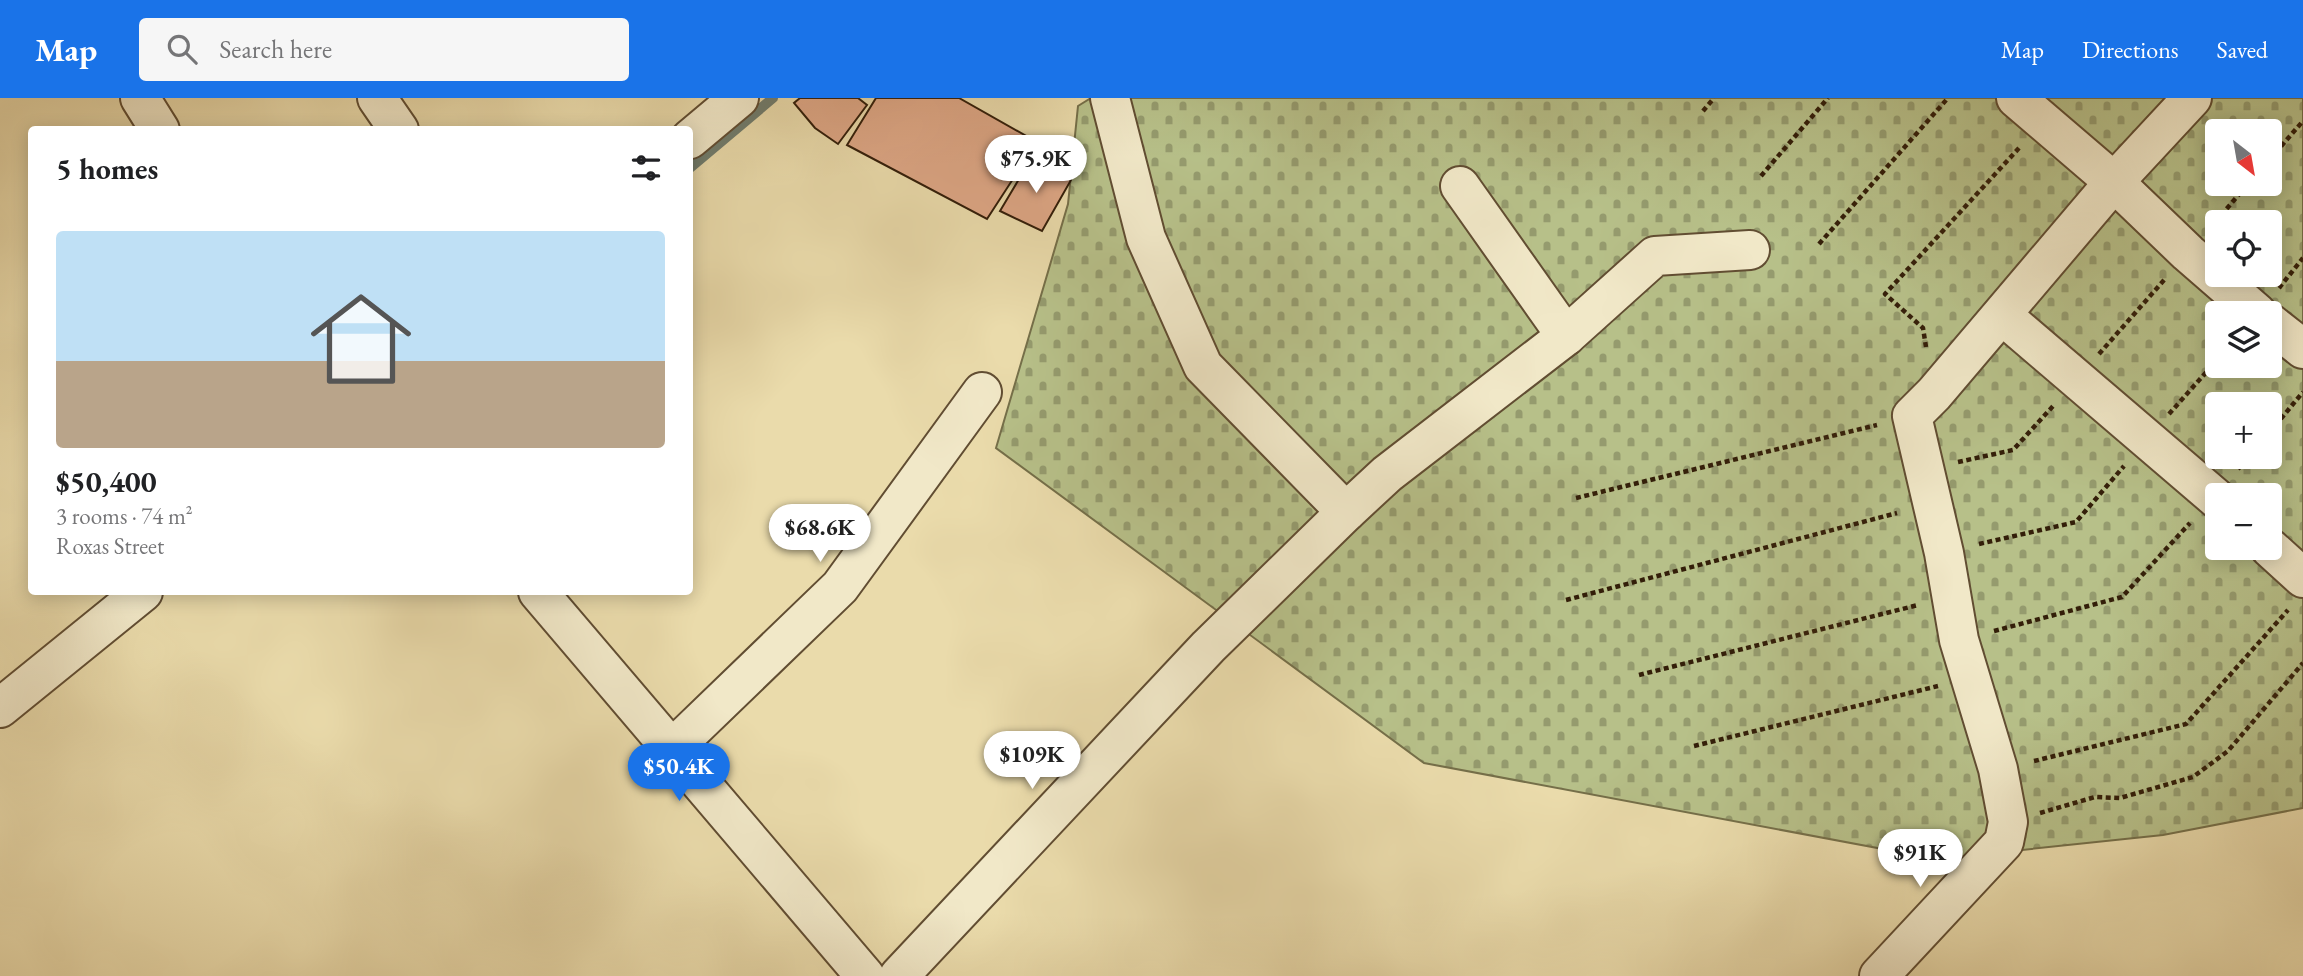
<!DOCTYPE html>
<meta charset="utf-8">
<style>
:root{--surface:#fff;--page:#f6f6f6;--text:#202124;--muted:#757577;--accent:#1a73e8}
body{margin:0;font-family:"EB Garamond",serif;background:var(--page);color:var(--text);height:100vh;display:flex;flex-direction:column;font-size:26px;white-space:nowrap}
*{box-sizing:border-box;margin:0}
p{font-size:23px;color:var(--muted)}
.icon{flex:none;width:38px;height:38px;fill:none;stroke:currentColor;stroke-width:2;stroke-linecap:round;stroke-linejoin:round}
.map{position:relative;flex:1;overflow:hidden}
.details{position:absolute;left:28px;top:28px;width:665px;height:469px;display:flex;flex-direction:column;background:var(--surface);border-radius:7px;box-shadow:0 4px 18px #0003}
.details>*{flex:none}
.needle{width:46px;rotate:149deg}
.controls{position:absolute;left:2205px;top:21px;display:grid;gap:14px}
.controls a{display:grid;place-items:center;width:77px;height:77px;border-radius:7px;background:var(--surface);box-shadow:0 4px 18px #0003;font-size:35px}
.price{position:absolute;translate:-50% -60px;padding:0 16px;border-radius:24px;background:#fff;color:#222;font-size:23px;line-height:46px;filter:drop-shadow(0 2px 4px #0008)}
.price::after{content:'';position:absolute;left:50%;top:42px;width:21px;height:16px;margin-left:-10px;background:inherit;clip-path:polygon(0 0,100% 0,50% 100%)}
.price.current{background:var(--accent);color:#fff}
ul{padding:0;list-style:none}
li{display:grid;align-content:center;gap:14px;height:371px;padding:0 28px}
li span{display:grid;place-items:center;height:217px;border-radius:7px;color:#555}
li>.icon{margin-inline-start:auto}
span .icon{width:126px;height:126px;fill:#fffc;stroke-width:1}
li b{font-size:30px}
h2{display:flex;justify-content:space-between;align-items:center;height:84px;padding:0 28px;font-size:30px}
header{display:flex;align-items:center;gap:42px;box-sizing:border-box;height:98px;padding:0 35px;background:var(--accent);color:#fff}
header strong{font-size:33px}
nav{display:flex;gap:38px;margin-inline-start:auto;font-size:24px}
.search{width:490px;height:63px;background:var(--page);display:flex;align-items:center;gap:18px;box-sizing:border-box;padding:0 24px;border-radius:7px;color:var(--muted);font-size:26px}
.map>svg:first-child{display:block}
.cemetery{fill:url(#cemetery-stones);stroke:#756f49;stroke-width:2;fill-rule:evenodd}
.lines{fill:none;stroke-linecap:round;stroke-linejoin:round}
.stream{stroke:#707c6d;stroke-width:10}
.building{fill:#dda685;stroke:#331e09;stroke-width:2}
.minor-casing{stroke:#614d32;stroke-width:42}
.path{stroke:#331e09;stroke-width:4.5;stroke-dasharray:5 3.5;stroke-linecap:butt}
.minor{stroke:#f1e8c8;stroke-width:38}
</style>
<header>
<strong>Map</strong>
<div class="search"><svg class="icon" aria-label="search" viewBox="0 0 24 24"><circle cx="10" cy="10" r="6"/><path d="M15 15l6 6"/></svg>Search here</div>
<nav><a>Map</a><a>Directions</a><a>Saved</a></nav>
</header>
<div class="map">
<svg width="2303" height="878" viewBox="0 0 2303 878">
<defs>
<pattern id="cemetery-stones" width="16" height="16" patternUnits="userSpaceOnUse" patternTransform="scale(1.75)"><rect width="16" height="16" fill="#b7c089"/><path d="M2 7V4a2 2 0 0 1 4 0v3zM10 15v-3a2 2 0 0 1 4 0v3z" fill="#959b6e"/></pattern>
</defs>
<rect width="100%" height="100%" fill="#eadbab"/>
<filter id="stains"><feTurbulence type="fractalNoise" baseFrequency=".00286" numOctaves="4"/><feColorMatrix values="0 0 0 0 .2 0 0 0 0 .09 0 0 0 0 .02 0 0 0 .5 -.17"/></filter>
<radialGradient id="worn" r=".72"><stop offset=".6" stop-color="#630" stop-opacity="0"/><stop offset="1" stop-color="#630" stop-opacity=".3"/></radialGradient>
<path class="cemetery" d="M 1091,0 L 2303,0 L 2303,710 L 2163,737 L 1936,761 L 1424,665 L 996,350 L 1068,106 L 1078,8 ZM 2217,33 L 2270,33 L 2270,86 L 2217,86 ZM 2217,124 L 2270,124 L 2270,177 L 2217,177 ZM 2217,215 L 2270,215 L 2270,268 L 2217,268 ZM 2217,306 L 2270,306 L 2270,359 L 2217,359 ZM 2217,397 L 2270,397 L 2270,450 L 2217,450 Z"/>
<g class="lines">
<polyline class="stream" points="690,70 773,0"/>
</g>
<g class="building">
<polygon points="800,0 858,0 867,7 838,46 815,30 794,5"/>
<polygon points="876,0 959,0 1037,44 987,121 847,47"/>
<polygon points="1031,61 1071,82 1042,133 1000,113"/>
</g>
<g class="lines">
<g class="minor-casing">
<g id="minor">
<polyline points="140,0 160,32"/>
<polyline points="377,0 399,32"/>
<polyline points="1110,0 1146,140 1203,268 1346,414"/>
<polyline points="2016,0 2114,84 2188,155 2257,215"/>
<polyline points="690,41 739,0"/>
<polyline points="1460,88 1566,238"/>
<polyline points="2002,217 2217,401"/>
<polyline points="2270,225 2303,251"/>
<polyline points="2270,450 2303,480"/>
<polyline points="538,494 865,878"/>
<polyline points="0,610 143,494"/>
<polyline points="672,651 840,489 982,294"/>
<polyline points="899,878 1208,549 1346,414 1387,376 1566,238 1655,158 1750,152"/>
<polyline points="1879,878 2004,744 2008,724 1998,671 1959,542 1944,455 1912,318 1934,296 2114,84 2192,0"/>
</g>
</g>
<g class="path">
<polyline points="1703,13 1714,0"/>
<polyline points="2270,61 2303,23"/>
<polyline points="1761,78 1828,0"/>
<polyline points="2210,130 2248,86"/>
<polyline points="1819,146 1948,0"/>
<polyline points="2279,190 2303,160"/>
<polyline points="1926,249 1923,230 1885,196 2019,50"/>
<polyline points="2099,256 2165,181"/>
<polyline points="2169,316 2217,262"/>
<polyline points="2270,334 2303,294"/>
<polyline points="1958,364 2013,352 2054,307"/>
<polyline points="2238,371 2249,359"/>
<polyline points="1576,400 1877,327"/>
<polyline points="1979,446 2076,424 2124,368"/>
<polyline points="1566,502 1897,415"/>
<polyline points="1994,533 2122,499 2190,425"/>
<polyline points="1639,577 1918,507"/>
<polyline points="1694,648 1938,588"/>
<polyline points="2034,663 2186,626 2288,512"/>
<polyline points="2040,715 2095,699 2120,700 2193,679 2228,653 2303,565"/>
</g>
<use href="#minor" class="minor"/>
</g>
<rect width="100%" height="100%" filter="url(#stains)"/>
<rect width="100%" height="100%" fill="url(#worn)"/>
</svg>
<div class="controls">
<a><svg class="needle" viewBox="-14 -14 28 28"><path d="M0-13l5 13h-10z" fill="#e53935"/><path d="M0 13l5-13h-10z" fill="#757577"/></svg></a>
<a><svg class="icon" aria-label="locate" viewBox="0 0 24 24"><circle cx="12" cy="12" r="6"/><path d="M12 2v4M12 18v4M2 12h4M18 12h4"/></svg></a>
<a><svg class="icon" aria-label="layers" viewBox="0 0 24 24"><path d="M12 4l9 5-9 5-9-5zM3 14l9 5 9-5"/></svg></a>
<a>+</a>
<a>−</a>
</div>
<b class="price" style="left:1036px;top:97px">$75.9K</b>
<b class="price" style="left:820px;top:466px">$68.6K</b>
<b class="price" style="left:1032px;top:693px">$109K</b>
<b class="price current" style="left:679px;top:705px">$50.4K</b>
<b class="price" style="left:1920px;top:791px">$91K</b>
<section class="details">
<h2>5 homes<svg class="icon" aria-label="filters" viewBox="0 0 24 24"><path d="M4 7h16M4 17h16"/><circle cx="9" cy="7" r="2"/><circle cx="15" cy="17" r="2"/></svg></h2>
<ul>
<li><span style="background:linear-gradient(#bfe0f5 60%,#b9a48a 0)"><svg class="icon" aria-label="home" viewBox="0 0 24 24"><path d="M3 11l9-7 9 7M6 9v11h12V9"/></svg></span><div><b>$50,400</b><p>3 rooms · 74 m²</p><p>Roxas Street</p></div></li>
</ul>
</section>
</div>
